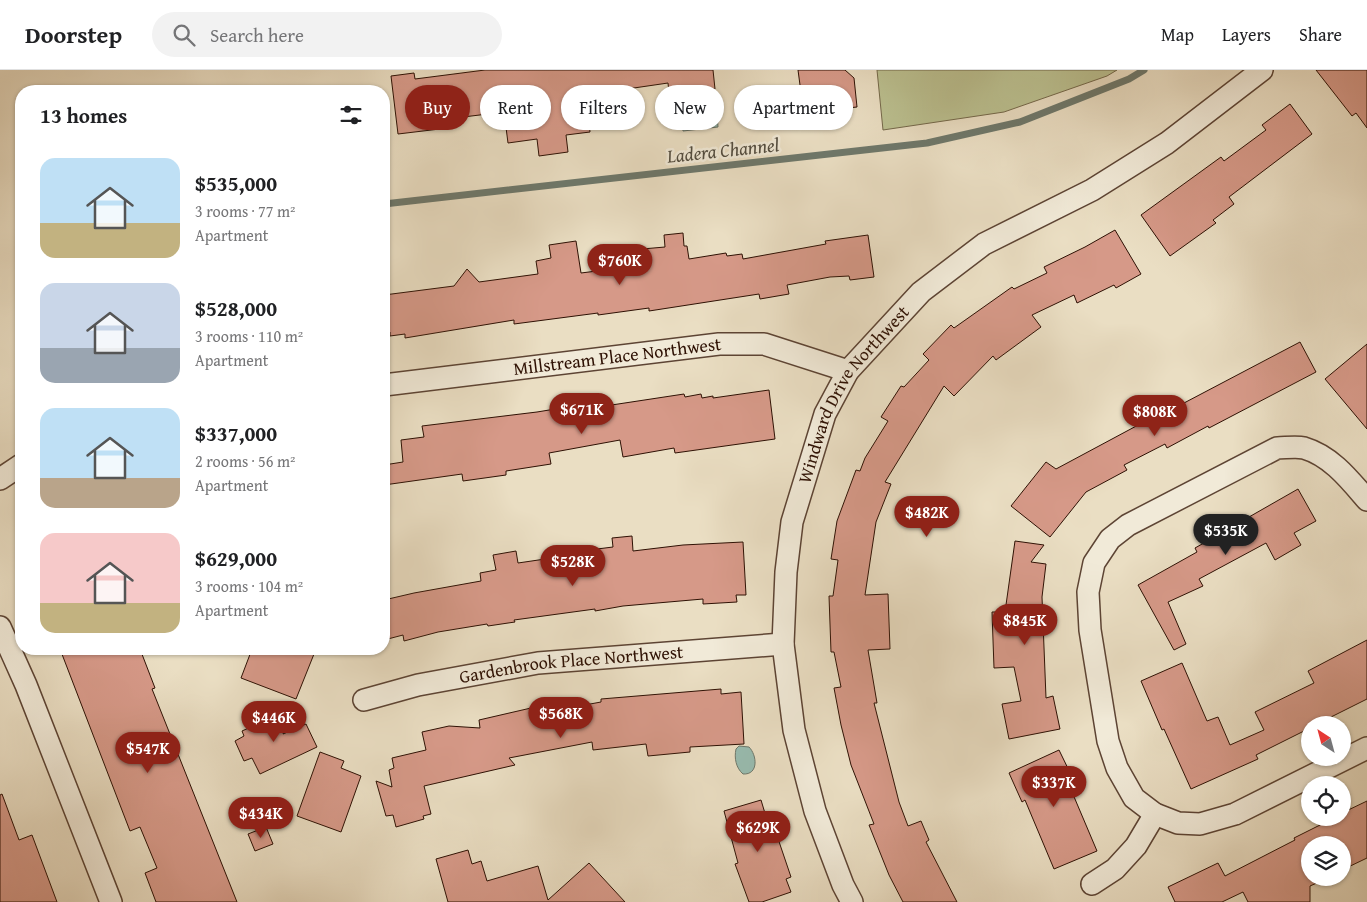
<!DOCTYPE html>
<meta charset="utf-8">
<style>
:root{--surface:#fff;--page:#f2f2f2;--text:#202124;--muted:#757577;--line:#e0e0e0;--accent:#8f2418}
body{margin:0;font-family:"Gentium Book Plus",serif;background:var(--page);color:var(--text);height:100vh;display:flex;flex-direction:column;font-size:19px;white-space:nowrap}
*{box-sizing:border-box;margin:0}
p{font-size:16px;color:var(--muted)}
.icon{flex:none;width:28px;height:28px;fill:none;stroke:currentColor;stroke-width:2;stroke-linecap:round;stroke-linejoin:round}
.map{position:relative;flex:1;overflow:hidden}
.details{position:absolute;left:15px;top:15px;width:375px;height:570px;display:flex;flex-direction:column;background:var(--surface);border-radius:20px;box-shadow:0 1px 4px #0004}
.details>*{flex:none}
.hud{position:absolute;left:405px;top:15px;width:475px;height:45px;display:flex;gap:10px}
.needle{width:32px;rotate:324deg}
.buttons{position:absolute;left:1301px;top:646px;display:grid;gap:10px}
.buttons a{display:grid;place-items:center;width:50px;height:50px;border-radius:50%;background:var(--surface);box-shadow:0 1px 4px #0004;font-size:25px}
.price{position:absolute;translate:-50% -42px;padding:0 11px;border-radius:18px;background:var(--accent);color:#fff;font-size:16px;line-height:32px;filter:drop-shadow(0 1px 2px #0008)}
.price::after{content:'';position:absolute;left:50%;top:30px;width:15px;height:11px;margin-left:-8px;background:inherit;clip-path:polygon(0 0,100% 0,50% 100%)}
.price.on{background:#222;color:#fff}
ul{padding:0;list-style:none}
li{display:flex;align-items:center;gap:15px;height:125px;padding:0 25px}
li span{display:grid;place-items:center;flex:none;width:140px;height:100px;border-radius:15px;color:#555}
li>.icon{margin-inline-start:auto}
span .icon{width:60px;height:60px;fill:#fffc;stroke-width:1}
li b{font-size:21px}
h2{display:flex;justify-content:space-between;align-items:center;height:60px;padding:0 25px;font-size:21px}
.tag{padding:0 18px;border-radius:22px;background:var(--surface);box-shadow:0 1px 4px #0004;font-size:18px;line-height:45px}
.tag.on{background:var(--accent);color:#fff}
header{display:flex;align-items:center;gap:30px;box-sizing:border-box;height:70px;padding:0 25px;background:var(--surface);border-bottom:1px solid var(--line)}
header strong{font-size:24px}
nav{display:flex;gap:28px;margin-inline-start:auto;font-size:18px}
.search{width:350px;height:45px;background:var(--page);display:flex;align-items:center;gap:12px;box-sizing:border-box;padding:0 18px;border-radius:28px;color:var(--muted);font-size:19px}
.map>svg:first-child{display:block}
.green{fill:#bbc090;stroke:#74684a}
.water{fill:#98bcb0;stroke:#6e786b}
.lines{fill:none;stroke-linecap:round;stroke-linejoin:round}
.shore{stroke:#63665a;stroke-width:1}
.stream{stroke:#6e786b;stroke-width:7}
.building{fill:#d69988;stroke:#2e1104}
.minor-casing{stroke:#5d4434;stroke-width:24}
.minor{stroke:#f1ead8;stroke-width:21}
.labels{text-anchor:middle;stroke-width:5;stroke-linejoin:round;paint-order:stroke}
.street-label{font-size:18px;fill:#2e1104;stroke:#f1ead8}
.water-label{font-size:19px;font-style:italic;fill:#534d40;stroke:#f1ead8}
</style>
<header>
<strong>Doorstep</strong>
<div class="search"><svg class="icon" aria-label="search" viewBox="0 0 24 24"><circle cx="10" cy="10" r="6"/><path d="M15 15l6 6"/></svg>Search here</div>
<nav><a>Map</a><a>Layers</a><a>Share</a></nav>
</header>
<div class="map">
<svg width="1367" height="832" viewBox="0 0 1367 832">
<rect width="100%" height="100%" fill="#eadec3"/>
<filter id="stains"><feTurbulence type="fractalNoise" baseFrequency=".004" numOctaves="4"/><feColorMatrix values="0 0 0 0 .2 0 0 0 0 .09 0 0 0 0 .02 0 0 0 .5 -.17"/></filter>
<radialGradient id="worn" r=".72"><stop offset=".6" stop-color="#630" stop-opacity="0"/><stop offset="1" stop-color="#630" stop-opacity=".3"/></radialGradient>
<polygon class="green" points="877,0 1117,0 1107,6 1004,42 883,60"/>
<g class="water">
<polygon points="717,42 718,57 683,61 682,46"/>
<path d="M 739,676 L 749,677 C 757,685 759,705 743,704 C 736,698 734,688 736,679 Z"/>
</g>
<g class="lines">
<polygon class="shore" points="710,48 713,50 711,53 690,55 688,54 689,50"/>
<polyline class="stream" points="384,134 927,73 1020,52 1129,9 1144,0"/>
</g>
<g class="building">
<polygon points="485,0 713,0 715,19 669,23 668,13 586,25 590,62 566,65 568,82 539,86 537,69 508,73 504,42 447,49 448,58 398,64 391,6 414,3 415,9"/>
<polygon points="798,0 845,0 854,8 857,37 810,42 809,29 802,30"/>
<polygon points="1316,0 1367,0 1367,58 1356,43 1352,46"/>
<polygon points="1290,34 1312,64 1229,127 1234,134 1213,150 1216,153 1170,186 1141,145 1221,87 1224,91 1266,60 1262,55"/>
<polygon points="1115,160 1141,204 1116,218 1114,215 1077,233 1074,225 1032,245 1041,257 996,290 993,286 954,326 944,316 885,412 891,414 876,452 865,525 888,524 890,579 868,580 877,633 874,633 899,732 908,756 921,751 929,770 926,772 957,832 903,832 889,805 869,755 874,754 851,695 841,655 834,618 841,617 834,582 831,582 829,526 833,526 838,490 831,489 837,451 856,400 860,401 865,388 888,351 881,347 901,316 904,317 929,290 923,284 951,255 954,258 1012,217 1014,219 1047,203 1044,197 1085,177"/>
<polygon points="683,163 684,176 687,176 689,189 726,183 727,186 742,184 743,189 826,174 825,171 868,165 874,207 850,210 849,206 830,207 787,215 789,224 760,229 759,224 649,241 649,238 598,245 598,243 514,254 514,250 405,268 405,264 390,266 390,262 384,262 384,225 454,216 467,199 479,212 538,204 536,191 551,188 549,175 576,171 581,203 644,195 642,179 665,177 664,165"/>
<polygon points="1300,272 1316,302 1209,358 1208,356 1167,378 1165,374 1124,395 1127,400 1086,422 1050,467 1011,436 1046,392 1056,399 1183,331 1184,333"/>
<polygon points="1367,274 1367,359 1325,309"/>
<polygon points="769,320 775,369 675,383 674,378 623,387 620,370 549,383 551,394 506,401 506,405 463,411 462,404 384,415 384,395 403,392 401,370 424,367 422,356 537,342 604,331 605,336 684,324 685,327 701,324 702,328 713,326 713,328"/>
<polygon points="1298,419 1316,451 1294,463 1301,475 1275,490 1266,473 1199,509 1203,516 1168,532 1186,574 1174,580 1138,515 1197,482 1195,478 1211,469 1208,465 1240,448 1242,451"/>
<polygon points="632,466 633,481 683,475 743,472 746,525 736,525 737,532 703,534 703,529 623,536 595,541 595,539 514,550 515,552 488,556 487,554 438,562 404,571 403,565 384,570 384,530 414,523 481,511 480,503 496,500 493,485 516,481 518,493 552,488 553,492 590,487 589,480 613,477 612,468"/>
<polygon points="1015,471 1044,475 1031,492 1046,494 1042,527 1046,628 1053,626 1060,659 1009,669 1002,634 1021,631 1014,597 994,598 992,542 1005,542"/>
<polygon points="1367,570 1367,629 1315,655 1310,655 1310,658 1256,685 1258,689 1191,719 1164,659 1162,660 1141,611 1182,593 1207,651 1218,647 1230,675 1264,660 1255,642 1314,613 1308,601"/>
<polygon points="60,579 140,579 155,618 152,619 237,832 156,832 145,803 157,798 140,757 130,761"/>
<polygon points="252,579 316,579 296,629 241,608"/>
<polygon points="721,619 721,624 741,622 744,674 690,677 690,682 648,686 646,674 593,680 592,672 509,688 515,695 424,716 431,744 423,746 424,749 396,757 393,745 386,746 376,711 392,717 389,700 394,698 392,688 426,680 422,662 449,656 480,658 479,650 544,635 545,639 563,636 563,639 601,632 601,629"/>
<polygon points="293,638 283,664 306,654 317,677 260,704 252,688 244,691 235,671 244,666 242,661"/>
<polygon points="1059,680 1078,719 1072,722 1097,781 1054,799 1025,730 1022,732 1009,703"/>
<polygon points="320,682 344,691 341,698 361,706 341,762 297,746"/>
<polygon points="2,724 19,770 32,765 57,832 0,832 0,725"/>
<polygon points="761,730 767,750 771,748 791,807 786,809 791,822 762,832 749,832 735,794 738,793 724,741"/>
<polygon points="1367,731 1367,788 1342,800 1342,775 1310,775 1310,808 1328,808 1310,816 1310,832 1248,832 1243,822 1222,832 1175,832 1168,817 1218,793 1225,806 1295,770 1294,768 1334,748 1342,748 1342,743"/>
<polygon points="266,757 273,774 255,781 248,764"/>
<polygon points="468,780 472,794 481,791 487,811 538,796 548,830 589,793 625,832 448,832 436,789"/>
</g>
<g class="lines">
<g class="minor-casing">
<g id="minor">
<path id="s1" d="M 384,315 L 719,274 L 764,274 L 848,301"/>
<polyline points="0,409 21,395"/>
<path d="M 1367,430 C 1349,409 1331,386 1304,378 C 1296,376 1285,378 1277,378 L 1128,455 L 1110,469 L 1094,493 L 1088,522 L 1090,560 L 1108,671 L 1117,698 L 1134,728 L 1155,744 L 1178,753 L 1200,754 L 1235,744 L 1367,678"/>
<polyline points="0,557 26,615 111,832"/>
<path id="s2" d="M 364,630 L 418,615 L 538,593 L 783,574"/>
<polyline points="1092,814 1115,799 1136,776 1155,744"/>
<path id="s3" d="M 852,832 L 843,815 L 815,741 L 794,660 L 783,574 L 786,502 L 792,452 L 825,344 L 848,301 L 921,222 L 984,174 L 1092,120 L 1167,73 L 1262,0"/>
</g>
</g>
<use href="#minor" class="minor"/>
</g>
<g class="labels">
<g class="street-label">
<text dy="6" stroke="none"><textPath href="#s1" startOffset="235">Millstream Place Northwest</textPath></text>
<text dy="6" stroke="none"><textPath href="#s3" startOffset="535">Windward Drive Northwest</textPath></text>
<text dy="6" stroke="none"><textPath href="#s2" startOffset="211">Gardenbrook Place Northwest</textPath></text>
</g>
<g class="water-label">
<text transform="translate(723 80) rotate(-6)" y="7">Ladera Channel</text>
</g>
</g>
<rect width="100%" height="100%" filter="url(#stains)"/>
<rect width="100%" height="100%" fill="url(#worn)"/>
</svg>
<div class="buttons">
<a><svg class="needle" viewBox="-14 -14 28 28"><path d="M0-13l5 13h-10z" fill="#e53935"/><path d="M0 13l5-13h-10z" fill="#757577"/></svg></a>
<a><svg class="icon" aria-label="locate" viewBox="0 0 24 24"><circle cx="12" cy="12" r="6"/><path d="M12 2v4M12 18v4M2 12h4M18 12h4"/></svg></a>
<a><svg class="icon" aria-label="layers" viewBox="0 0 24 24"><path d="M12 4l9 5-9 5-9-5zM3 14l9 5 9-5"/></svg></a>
</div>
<b class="price" style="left:620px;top:216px">$760K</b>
<b class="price" style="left:582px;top:365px">$671K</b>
<b class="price" style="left:1155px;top:367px">$808K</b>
<b class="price" style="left:927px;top:468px">$482K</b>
<b class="price on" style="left:1226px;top:486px">$535K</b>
<b class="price" style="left:573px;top:517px">$528K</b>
<b class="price" style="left:1025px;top:576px">$845K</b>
<b class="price" style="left:561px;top:669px">$568K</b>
<b class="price" style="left:274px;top:673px">$446K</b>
<b class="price" style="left:148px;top:704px">$547K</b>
<b class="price" style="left:1054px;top:738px">$337K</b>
<b class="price" style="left:261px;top:769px">$434K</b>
<b class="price" style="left:758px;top:783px">$629K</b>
<div class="hud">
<a class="tag on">Buy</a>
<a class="tag">Rent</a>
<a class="tag">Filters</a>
<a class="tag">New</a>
<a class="tag">Apartment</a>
</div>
<section class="details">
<h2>13 homes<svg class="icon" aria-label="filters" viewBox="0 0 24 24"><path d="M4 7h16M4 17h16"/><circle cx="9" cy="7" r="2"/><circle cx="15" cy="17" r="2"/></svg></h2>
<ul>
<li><span style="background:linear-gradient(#bfe0f5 65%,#c2b280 0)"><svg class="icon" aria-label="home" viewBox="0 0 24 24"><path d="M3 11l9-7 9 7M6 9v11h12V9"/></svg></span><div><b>$535,000</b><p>3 rooms · 77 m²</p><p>Apartment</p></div></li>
<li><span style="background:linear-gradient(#c9d6e8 65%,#9aa5b1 0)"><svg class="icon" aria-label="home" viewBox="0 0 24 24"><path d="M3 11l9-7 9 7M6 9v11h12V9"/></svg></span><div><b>$528,000</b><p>3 rooms · 110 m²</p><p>Apartment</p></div></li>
<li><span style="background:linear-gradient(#bfe0f5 70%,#b9a48a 0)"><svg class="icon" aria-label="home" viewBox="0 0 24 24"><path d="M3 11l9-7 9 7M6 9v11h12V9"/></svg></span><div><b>$337,000</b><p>2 rooms · 56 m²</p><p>Apartment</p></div></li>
<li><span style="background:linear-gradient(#f6c9c9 70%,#c2b280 0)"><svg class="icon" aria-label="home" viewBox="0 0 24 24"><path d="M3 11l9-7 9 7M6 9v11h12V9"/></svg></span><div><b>$629,000</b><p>3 rooms · 104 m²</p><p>Apartment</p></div></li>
</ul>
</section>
</div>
